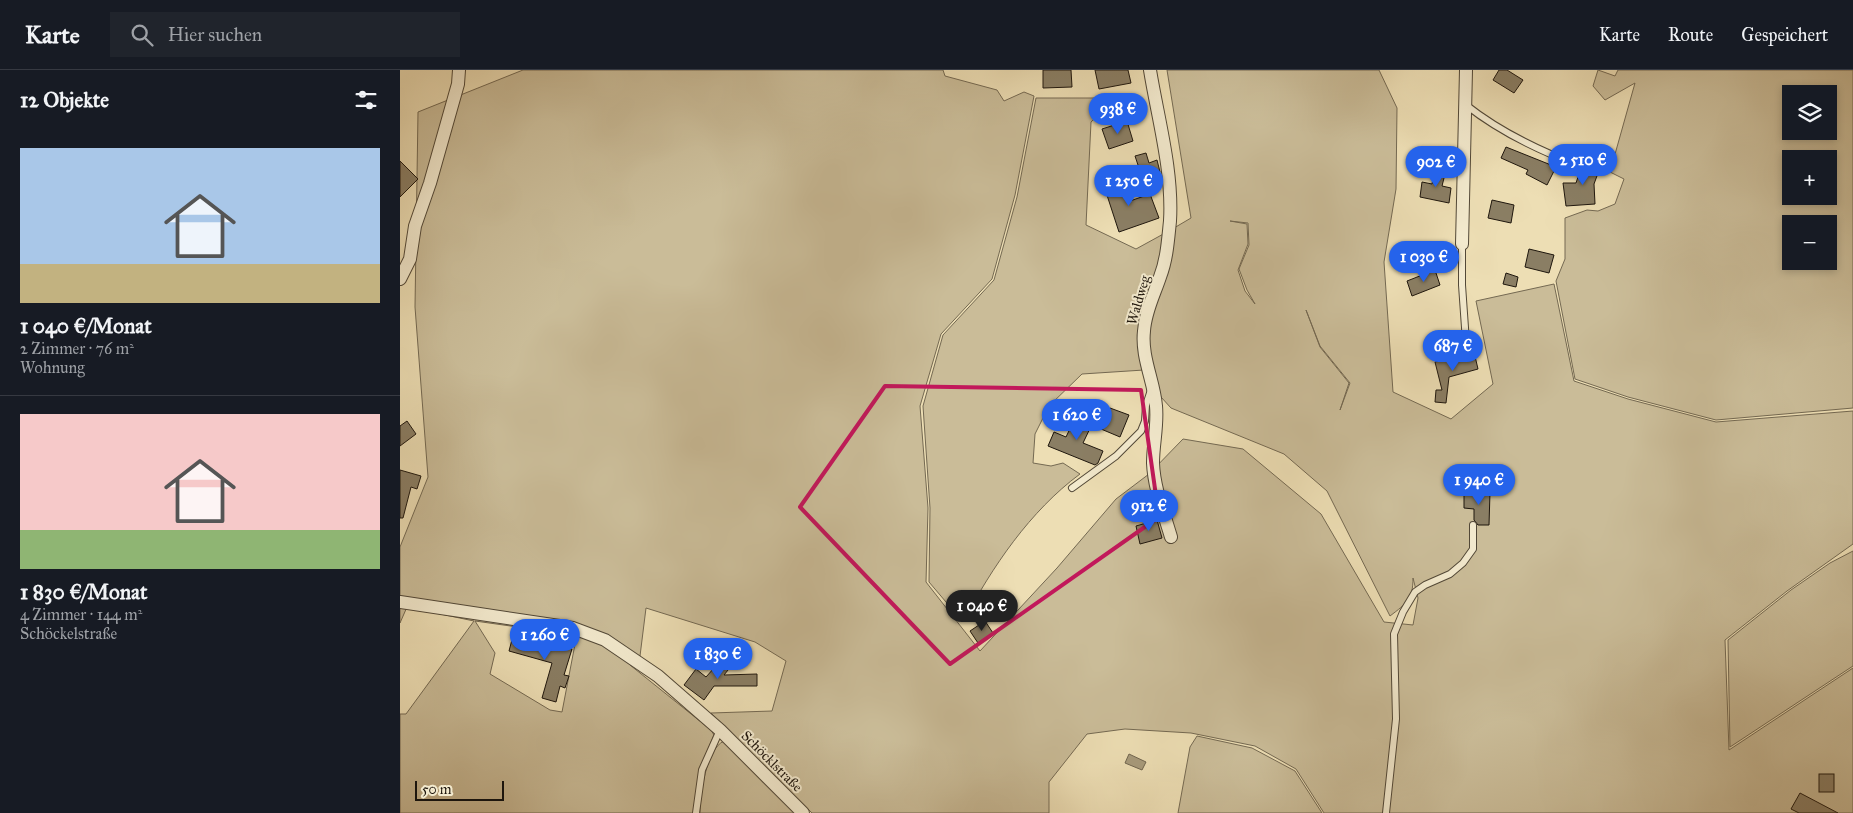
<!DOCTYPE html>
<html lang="de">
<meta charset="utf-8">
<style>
:root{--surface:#171b24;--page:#20242c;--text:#f1f3f6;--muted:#9ea1a6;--line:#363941;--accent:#2563eb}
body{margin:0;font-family:"IM FELL Great Primer",serif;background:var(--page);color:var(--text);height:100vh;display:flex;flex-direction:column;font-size:19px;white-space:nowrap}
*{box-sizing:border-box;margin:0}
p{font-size:16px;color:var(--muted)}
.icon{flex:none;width:28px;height:28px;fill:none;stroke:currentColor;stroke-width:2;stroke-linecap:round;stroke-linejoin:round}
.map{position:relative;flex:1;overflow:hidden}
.sheet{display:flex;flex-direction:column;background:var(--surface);width:400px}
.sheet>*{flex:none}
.tools{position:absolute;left:1382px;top:15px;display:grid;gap:10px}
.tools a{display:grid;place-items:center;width:55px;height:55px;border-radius:0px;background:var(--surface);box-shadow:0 2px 8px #0003;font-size:25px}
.scale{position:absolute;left:15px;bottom:12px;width:89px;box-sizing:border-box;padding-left:5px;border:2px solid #1e160d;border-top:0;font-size:14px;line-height:18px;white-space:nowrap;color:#1e160d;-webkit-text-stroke:4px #f3eace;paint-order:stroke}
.price{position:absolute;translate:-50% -42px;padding:0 11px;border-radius:18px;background:var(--accent);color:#fff;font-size:16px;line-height:32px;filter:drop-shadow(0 1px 2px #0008)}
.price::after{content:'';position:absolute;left:50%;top:30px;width:15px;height:11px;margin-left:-8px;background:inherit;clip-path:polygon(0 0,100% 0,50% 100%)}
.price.selected{background:#222;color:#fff}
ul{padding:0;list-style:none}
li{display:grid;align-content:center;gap:10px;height:265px;padding:0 20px}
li+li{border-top:1px solid var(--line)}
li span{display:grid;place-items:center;height:155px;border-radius:0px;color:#555}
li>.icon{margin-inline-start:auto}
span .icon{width:90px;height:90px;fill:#fffc;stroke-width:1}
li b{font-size:21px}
h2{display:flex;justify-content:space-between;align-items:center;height:60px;padding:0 20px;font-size:21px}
header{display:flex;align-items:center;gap:30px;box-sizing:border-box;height:70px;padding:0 25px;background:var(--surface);border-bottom:1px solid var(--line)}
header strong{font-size:24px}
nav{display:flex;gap:28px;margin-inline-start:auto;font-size:18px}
.search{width:350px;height:45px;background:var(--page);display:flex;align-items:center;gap:12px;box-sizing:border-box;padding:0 18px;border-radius:0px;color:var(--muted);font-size:19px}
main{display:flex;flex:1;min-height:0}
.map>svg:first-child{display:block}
.green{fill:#cabc98;stroke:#746952;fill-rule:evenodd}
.water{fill:#a79a7b;stroke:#70654f}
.building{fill:#8a7e64;stroke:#1e160d}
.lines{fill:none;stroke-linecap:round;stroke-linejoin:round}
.lane-casing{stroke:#524837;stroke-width:8}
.street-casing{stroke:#524837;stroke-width:14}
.lane{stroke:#f3eace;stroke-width:6}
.street{stroke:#f3eace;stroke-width:12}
.marked{fill:none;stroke:#c2185b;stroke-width:4;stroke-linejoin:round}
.labels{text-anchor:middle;stroke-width:4;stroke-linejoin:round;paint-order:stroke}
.street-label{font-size:14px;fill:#1e160d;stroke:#f3eace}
</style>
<header>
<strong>Karte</strong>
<div class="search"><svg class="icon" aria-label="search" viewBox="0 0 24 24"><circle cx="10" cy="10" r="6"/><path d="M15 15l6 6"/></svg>Hier suchen</div>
<nav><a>Karte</a><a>Route</a><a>Gespeichert</a></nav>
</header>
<main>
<section class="sheet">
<h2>12 Objekte<svg class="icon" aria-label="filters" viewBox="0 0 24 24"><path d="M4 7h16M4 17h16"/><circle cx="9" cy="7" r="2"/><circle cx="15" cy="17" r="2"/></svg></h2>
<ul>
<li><span style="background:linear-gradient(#a9c7e8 75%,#c2b280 0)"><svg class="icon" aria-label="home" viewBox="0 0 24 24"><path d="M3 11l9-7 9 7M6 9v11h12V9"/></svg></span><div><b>1 040 €/Monat</b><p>2 Zimmer · 76 m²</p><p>Wohnung</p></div></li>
<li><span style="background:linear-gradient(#f6c9c9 75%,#8fb573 0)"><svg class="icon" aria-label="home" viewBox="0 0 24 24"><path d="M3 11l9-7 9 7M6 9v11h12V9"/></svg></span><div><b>1 830 €/Monat</b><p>4 Zimmer · 144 m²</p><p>Schöckelstraße</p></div></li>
</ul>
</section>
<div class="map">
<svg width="1453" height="743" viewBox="0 0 1453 743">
<rect width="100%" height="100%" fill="#eddeb4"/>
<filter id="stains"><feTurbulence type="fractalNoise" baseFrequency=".004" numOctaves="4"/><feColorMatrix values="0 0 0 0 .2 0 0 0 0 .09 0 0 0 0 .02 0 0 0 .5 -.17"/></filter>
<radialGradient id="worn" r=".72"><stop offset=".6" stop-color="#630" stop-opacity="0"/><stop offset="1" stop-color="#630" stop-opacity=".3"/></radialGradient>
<g class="green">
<path d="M 123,0 L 543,0 L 545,6 L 597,20 L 604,31 L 624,22 L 634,26 L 615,125 L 592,209 L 541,264 L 520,336 L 528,438 L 526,512 L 580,581 L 657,498 L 716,429 L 749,404 L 783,369 L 843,379 L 921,444 L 984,552 L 1013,555 L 1018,528 L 1013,508 C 1013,529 1007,533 990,546 L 927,421 L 884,384 L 771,338 L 761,327 L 753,307 L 747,261 L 774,158 L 791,148 L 767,0 L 979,0 L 997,38 L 996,119 L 984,192 L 993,322 L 1051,349 L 1093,314 L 1076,231 L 1154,214 L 1174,311 L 1228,329 L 1316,352 L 1453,341 L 1453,474 L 1387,521 L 1325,570 L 1329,680 L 1453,598 L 1453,743 L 924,743 L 896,699 L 855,676 L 791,663 L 725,659 L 687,664 L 649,712 L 649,743 L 412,743 L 311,643 L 372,641 L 386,591 L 355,572 L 246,538 L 240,586 L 230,595 L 311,660 L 314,665 L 303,691 L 294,743 L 0,743 L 0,644 L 6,644 L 74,551 L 7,537 L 0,553 L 0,477 L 28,407 L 15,237 L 18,42 ZM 830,151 L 848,153 L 849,175 L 839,199 L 847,220 L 855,234 L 845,221 L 838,200 L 848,174 L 847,154 ZM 906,240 L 920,276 L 950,313 L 940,340 L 949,313 L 920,277 ZM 75,551 L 139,560 L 176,569 L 162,642 L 150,640 L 90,604 L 95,583 Z"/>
<path d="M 1198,0 L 1215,6 L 1218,0 L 1453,0 L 1453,338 L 1316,350 L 1228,327 L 1175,309 L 1156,211 L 1165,189 L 1165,148 L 1187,140 L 1198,141 L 1215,134 L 1224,109 L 1210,102 L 1235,13 L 1205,30 L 1193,16 ZM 1391,24 L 1429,24 L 1429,61 L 1391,61 ZM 1391,89 L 1429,89 L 1429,126 L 1391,126 ZM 1391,154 L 1429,154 L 1429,191 L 1391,191 Z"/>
<path d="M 636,28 L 716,28 L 691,52 L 686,155 L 736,179 L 767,162 L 752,223 L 744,300 L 682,304 L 649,336 L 635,364 L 633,393 L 651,396 L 663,393 L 680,404 C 630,441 592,497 563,552 L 529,512 L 530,438 L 523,336 L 543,265 L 594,210 L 617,127 Z"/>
<polygon points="1453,481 1453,596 1330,677 1328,570 1391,520 1430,493"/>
<polygon points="797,666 852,678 895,701 922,743 778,743 790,677"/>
<path d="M 324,671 L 398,743 L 300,743 C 300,725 306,679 324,671 Z"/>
</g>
<g class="water">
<polygon points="319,571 332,581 328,587 315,577"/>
<polygon points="729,684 746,692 742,700 725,693"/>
</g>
<g class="building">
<polygon points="643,0 671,0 672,17 643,18"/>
<polygon points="695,0 728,0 731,13 699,19"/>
<polygon points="1099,0 1107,0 1123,10 1114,23 1093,10"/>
<polygon points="727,51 733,71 709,79 702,59"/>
<polygon points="1106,77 1156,97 1147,115 1126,104 1128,100 1101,88"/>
<polygon points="746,83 749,93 757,90 760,102 742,107 735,86"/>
<polygon points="1184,89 1201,95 1194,114 1195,134 1166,136 1163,113 1176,113 1180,101 1185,97 1183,92"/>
<polygon points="0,91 18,109 0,127"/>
<polygon points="1035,98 1046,100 1042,116 1051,118 1049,133 1020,127 1022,112 1032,114"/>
<polygon points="724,109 730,131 750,124 759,148 719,162 704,116"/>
<polygon points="1092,130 1114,135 1111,153 1088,148"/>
<polygon points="1129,179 1154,185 1149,203 1125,197"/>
<polygon points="1035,200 1040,215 1012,226 1007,211"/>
<polygon points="1106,203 1118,207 1116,217 1103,214"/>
<polygon points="1074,282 1078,299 1049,307 1046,333 1035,332 1036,320 1042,320 1035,292"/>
<polygon points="710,338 729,345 720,367 701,359"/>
<polygon points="677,344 694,350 683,373 703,381 698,393 695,395 648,376 654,362 666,367"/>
<polygon points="7,351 16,364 0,376 0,356"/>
<polygon points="0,400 21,406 17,419 11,417 3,448 0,448"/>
<polygon points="1064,421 1090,422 1089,455 1078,455 1074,450 1074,439 1064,438"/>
<polygon points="757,450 762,468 740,474 736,456"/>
<polygon points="585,551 593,563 578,573 570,561"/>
<polygon points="114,562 172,579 164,605 169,606 165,618 160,616 156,632 142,628 152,593 109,581"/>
<polygon points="323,588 332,595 324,605 357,604 357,616 314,616 304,630 284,615 296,599 306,607"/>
<rect x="1419" y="704" width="15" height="18"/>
<polygon points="1400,723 1438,743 1399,743 1391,739"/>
</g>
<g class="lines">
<g class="lane-casing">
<g id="lane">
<path d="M 1066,35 C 1100,62 1140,81 1180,96"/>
<polyline points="1062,174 1062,215 1066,272"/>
<polyline points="672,418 716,386 741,361 745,351 746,335 751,320"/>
<polyline points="296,743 302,700 320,660"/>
<polyline points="986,743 996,649 994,564 1003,542 1015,522 1025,515 1050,504 1063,493 1073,479 1073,455"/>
</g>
</g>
<g class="street-casing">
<g id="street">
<path d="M 750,0 C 758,49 773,101 770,151 C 768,170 767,189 760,207 C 754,225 745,242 744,261 C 741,287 754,311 756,336 C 758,355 753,374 753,393 C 754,418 764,443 771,467"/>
<polyline points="1062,174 1066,0"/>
<polyline points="0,209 10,189 15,156 30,113 58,14 59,0"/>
<polyline points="0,532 173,558 205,570 258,606 320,660 403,743"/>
</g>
</g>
<use href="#lane" class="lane"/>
<use href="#street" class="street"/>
</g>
<path class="marked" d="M 485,316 L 741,320 L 759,447 L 550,594 L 400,437 Z"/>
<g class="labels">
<g class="street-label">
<text transform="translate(738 230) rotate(-74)" y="5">Waldweg</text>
<text transform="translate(372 691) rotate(45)" y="5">Schöcklstraße</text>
</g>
</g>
<rect width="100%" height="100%" filter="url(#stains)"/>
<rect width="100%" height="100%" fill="url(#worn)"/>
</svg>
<div class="tools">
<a><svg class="icon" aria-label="layers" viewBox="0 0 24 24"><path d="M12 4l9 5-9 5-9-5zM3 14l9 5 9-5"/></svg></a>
<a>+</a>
<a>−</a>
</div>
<div class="scale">50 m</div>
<b class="price" style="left:718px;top:65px">938 €</b>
<b class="price" style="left:1183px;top:116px">2 510 €</b>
<b class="price" style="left:1036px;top:118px">902 €</b>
<b class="price" style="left:729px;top:137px">1 250 €</b>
<b class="price" style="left:1024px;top:213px">1 030 €</b>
<b class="price" style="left:1053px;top:302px">687 €</b>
<b class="price" style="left:677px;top:371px">1 620 €</b>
<b class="price" style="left:1079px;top:436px">1 940 €</b>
<b class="price" style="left:749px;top:462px">912 €</b>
<b class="price selected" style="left:582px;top:562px">1 040 €</b>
<b class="price" style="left:145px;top:591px">1 260 €</b>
<b class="price" style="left:318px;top:610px">1 830 €</b>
</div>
</main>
